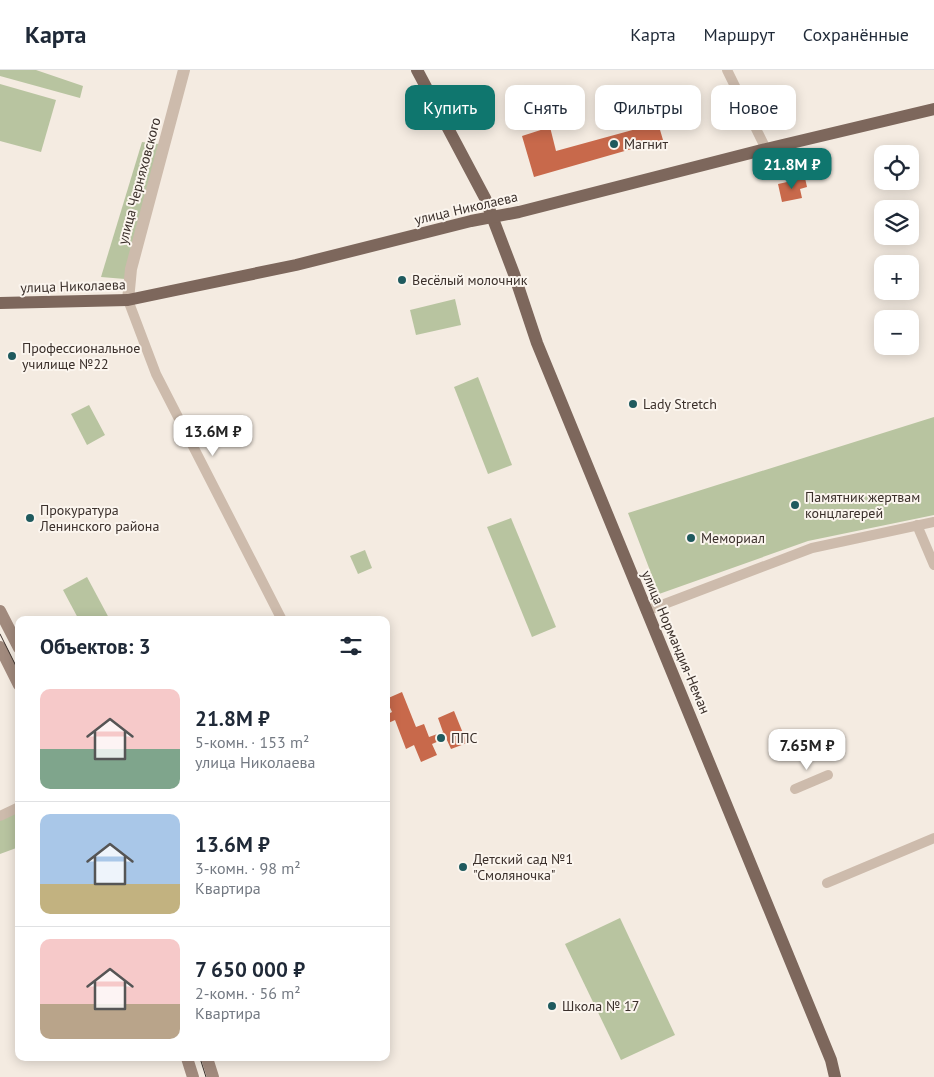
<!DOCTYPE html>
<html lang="ru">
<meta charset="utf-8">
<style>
:root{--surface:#fff;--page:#f2f2f3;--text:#1f2937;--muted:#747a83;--line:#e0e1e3;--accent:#0f766e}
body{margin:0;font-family:"PT Sans",sans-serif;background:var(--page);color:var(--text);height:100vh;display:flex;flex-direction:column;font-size:19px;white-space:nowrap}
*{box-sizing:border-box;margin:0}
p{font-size:16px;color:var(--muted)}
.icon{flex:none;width:28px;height:28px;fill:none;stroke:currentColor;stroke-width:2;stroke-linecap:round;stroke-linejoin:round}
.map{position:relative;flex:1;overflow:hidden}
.drawer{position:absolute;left:15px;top:546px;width:375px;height:445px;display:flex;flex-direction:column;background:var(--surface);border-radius:10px;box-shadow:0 2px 12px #0003}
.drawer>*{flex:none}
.hud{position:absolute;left:405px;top:15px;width:454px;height:45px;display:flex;gap:10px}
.buttons{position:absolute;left:874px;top:75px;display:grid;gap:10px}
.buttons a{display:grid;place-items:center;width:45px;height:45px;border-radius:10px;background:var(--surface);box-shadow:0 2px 12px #0003;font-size:25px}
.price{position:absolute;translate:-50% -42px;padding:0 11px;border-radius:10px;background:#fff;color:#222;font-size:16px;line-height:32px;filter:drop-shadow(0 1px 2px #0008)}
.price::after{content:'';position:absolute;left:50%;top:30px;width:15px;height:11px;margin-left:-8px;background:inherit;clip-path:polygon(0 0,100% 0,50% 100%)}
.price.active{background:var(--accent);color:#fff}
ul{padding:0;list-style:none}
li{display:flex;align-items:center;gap:15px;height:125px;padding:0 25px}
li+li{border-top:1px solid var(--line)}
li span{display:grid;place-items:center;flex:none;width:140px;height:100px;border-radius:10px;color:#555}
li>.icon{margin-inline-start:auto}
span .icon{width:60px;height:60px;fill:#fffc;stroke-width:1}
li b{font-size:21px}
h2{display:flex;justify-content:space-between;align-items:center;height:60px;padding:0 25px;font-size:21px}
.tag{padding:0 18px;border-radius:10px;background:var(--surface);box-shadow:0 2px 12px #0003;font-size:18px;line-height:45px}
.tag.active{background:var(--accent);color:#fff}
header{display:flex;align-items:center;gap:30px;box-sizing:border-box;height:70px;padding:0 25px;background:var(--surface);border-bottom:1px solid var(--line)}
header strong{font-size:24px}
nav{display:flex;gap:28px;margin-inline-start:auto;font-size:18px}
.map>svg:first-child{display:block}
.green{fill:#b8c4a0}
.building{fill:#c8694b}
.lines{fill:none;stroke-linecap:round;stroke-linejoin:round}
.minor{stroke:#cdbbac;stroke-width:10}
.tertiary{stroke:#cdbbac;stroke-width:12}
.secondary{stroke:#a18a7d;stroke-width:12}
.primary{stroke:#7d675c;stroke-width:12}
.tram{stroke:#3b302b;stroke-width:1}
.poi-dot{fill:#1f5a5e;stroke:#fbf5ee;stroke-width:2}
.labels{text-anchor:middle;stroke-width:4;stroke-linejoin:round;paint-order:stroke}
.poi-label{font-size:14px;fill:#3b302b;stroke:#fbf5ee;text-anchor:start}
.street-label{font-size:14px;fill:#3b302b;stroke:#fbf5ee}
</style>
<header>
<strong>Карта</strong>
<nav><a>Карта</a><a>Маршрут</a><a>Сохранённые</a></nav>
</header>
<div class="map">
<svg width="934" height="1007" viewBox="0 0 934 1007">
<rect width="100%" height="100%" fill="#f4ebe1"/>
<g class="green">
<polygon points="0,0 36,0 83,16 80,28 0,6"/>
<polygon points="0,14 56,30 41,82 0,71"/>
<polygon points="142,72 159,74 125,209 101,207"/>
<polygon points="455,229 461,255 416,265 410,240"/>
<polygon points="478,307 512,395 488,404 454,317"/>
<polygon points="89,335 105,365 87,375 71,344"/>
<polygon points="934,347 934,445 808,471 659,524 628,443"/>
<polygon points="511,448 556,557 532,567 487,457"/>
<polygon points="365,480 372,498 358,504 350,486"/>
<polygon points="87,507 110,550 79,550 63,520"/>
<polygon points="19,741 19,777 0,784 0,750"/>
<polygon points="620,848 675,965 621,990 565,874"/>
</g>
<g class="building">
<polygon points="658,53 663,70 534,107 522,66 550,57 556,81"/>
<polygon points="805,108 807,117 800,119 802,128 782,132 778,114"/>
<polygon points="402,622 416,657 424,654 429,667 443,662 438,648 454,641 467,673 451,679 446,668 432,674 437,685 421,692 414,675 406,679 395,650 386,654 386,645 392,642 386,629"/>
</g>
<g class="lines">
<g class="minor">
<polyline points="727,0 766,79"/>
<polyline points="128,230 156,304 282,550"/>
<polyline points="917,455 934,495"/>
<polyline points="646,541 812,478 934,452"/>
<polyline points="795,719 828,705"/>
<polyline points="0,746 19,737"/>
<polyline points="827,813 934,768"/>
</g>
<polyline class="tertiary" points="128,230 131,199 184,0"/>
<g class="secondary">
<polyline points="0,541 19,578"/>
<polyline points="0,577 19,615"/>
<polyline points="187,988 193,1007"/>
<polyline points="207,988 213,1007"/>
</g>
<g class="primary">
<polyline points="417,0 485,128 514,204 537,273 831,990 835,1007"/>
<polyline points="0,233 128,230 171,221 296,195 471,151 519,142 766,79 934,39"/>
</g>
<g class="tram">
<polyline points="0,564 19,602"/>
<polyline points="200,988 206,1007"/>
</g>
</g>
<g class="poi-dot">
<circle cx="614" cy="74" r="5"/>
<circle cx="402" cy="210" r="5"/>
<circle cx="12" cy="286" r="5"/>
<circle cx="633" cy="334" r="5"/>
<circle cx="795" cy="435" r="5"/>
<circle cx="30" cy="448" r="5"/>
<circle cx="691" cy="468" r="5"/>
<circle cx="441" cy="668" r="5"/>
<circle cx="463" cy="797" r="5"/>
<circle cx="552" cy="936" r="5"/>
</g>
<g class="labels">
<g class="poi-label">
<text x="624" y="79">Магнит</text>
<text x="412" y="215">Весёлый молочник</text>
<text x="22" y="283">Профессиональное<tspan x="22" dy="16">училище №22</tspan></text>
<text x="643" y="339">Lady Stretch</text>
<text x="805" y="432">Памятник жертвам<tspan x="805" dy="16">концлагерей</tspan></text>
<text x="40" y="445">Прокуратура<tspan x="40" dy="16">Ленинского района</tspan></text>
<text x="701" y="473">Мемориал</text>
<text x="451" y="673">ППС</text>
<text x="473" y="794">Детский сад №1<tspan x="473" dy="16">"Смоляночка"</tspan></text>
<text x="562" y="941">Школа № 17</text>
</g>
<g class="street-label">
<text transform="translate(139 111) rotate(-75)" y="5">улица Черняховского</text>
<text transform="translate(466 138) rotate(-13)" y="5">улица Николаева</text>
<text transform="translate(73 216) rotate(-2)" y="5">улица Николаева</text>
<text transform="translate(676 572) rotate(67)" y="5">улица Нормандия-Неман</text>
</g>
</g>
</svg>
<div class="buttons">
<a><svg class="icon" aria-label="locate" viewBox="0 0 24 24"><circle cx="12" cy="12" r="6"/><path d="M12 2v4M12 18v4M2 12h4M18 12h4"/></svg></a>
<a><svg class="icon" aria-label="layers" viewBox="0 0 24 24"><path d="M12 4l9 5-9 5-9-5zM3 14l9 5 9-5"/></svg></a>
<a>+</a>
<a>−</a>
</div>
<b class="price active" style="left:792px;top:120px">21.8M ₽</b>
<b class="price" style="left:213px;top:387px">13.6M ₽</b>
<b class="price" style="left:807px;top:701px">7.65M ₽</b>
<div class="hud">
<a class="tag active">Купить</a>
<a class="tag">Снять</a>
<a class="tag">Фильтры</a>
<a class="tag">Новое</a>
</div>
<section class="drawer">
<h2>Объектов: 3<svg class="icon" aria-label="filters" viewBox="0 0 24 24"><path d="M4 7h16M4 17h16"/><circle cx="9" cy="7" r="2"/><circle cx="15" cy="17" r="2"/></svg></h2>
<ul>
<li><span style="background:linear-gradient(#f6c9c9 60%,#7fa58c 0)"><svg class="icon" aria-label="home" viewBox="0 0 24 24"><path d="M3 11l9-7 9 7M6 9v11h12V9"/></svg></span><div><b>21.8M ₽</b><p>5-комн. · 153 m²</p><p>улица Николаева</p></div></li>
<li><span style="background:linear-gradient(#a9c7e8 70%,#c2b280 0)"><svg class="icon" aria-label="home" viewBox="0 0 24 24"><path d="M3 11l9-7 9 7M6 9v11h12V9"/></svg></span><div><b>13.6M ₽</b><p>3-комн. · 98 m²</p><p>Квартира</p></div></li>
<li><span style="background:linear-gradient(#f6c9c9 65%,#b9a48a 0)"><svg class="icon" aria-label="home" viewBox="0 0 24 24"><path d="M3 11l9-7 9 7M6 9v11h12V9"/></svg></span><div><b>7 650 000 ₽</b><p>2-комн. · 56 m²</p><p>Квартира</p></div></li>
</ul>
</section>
</div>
